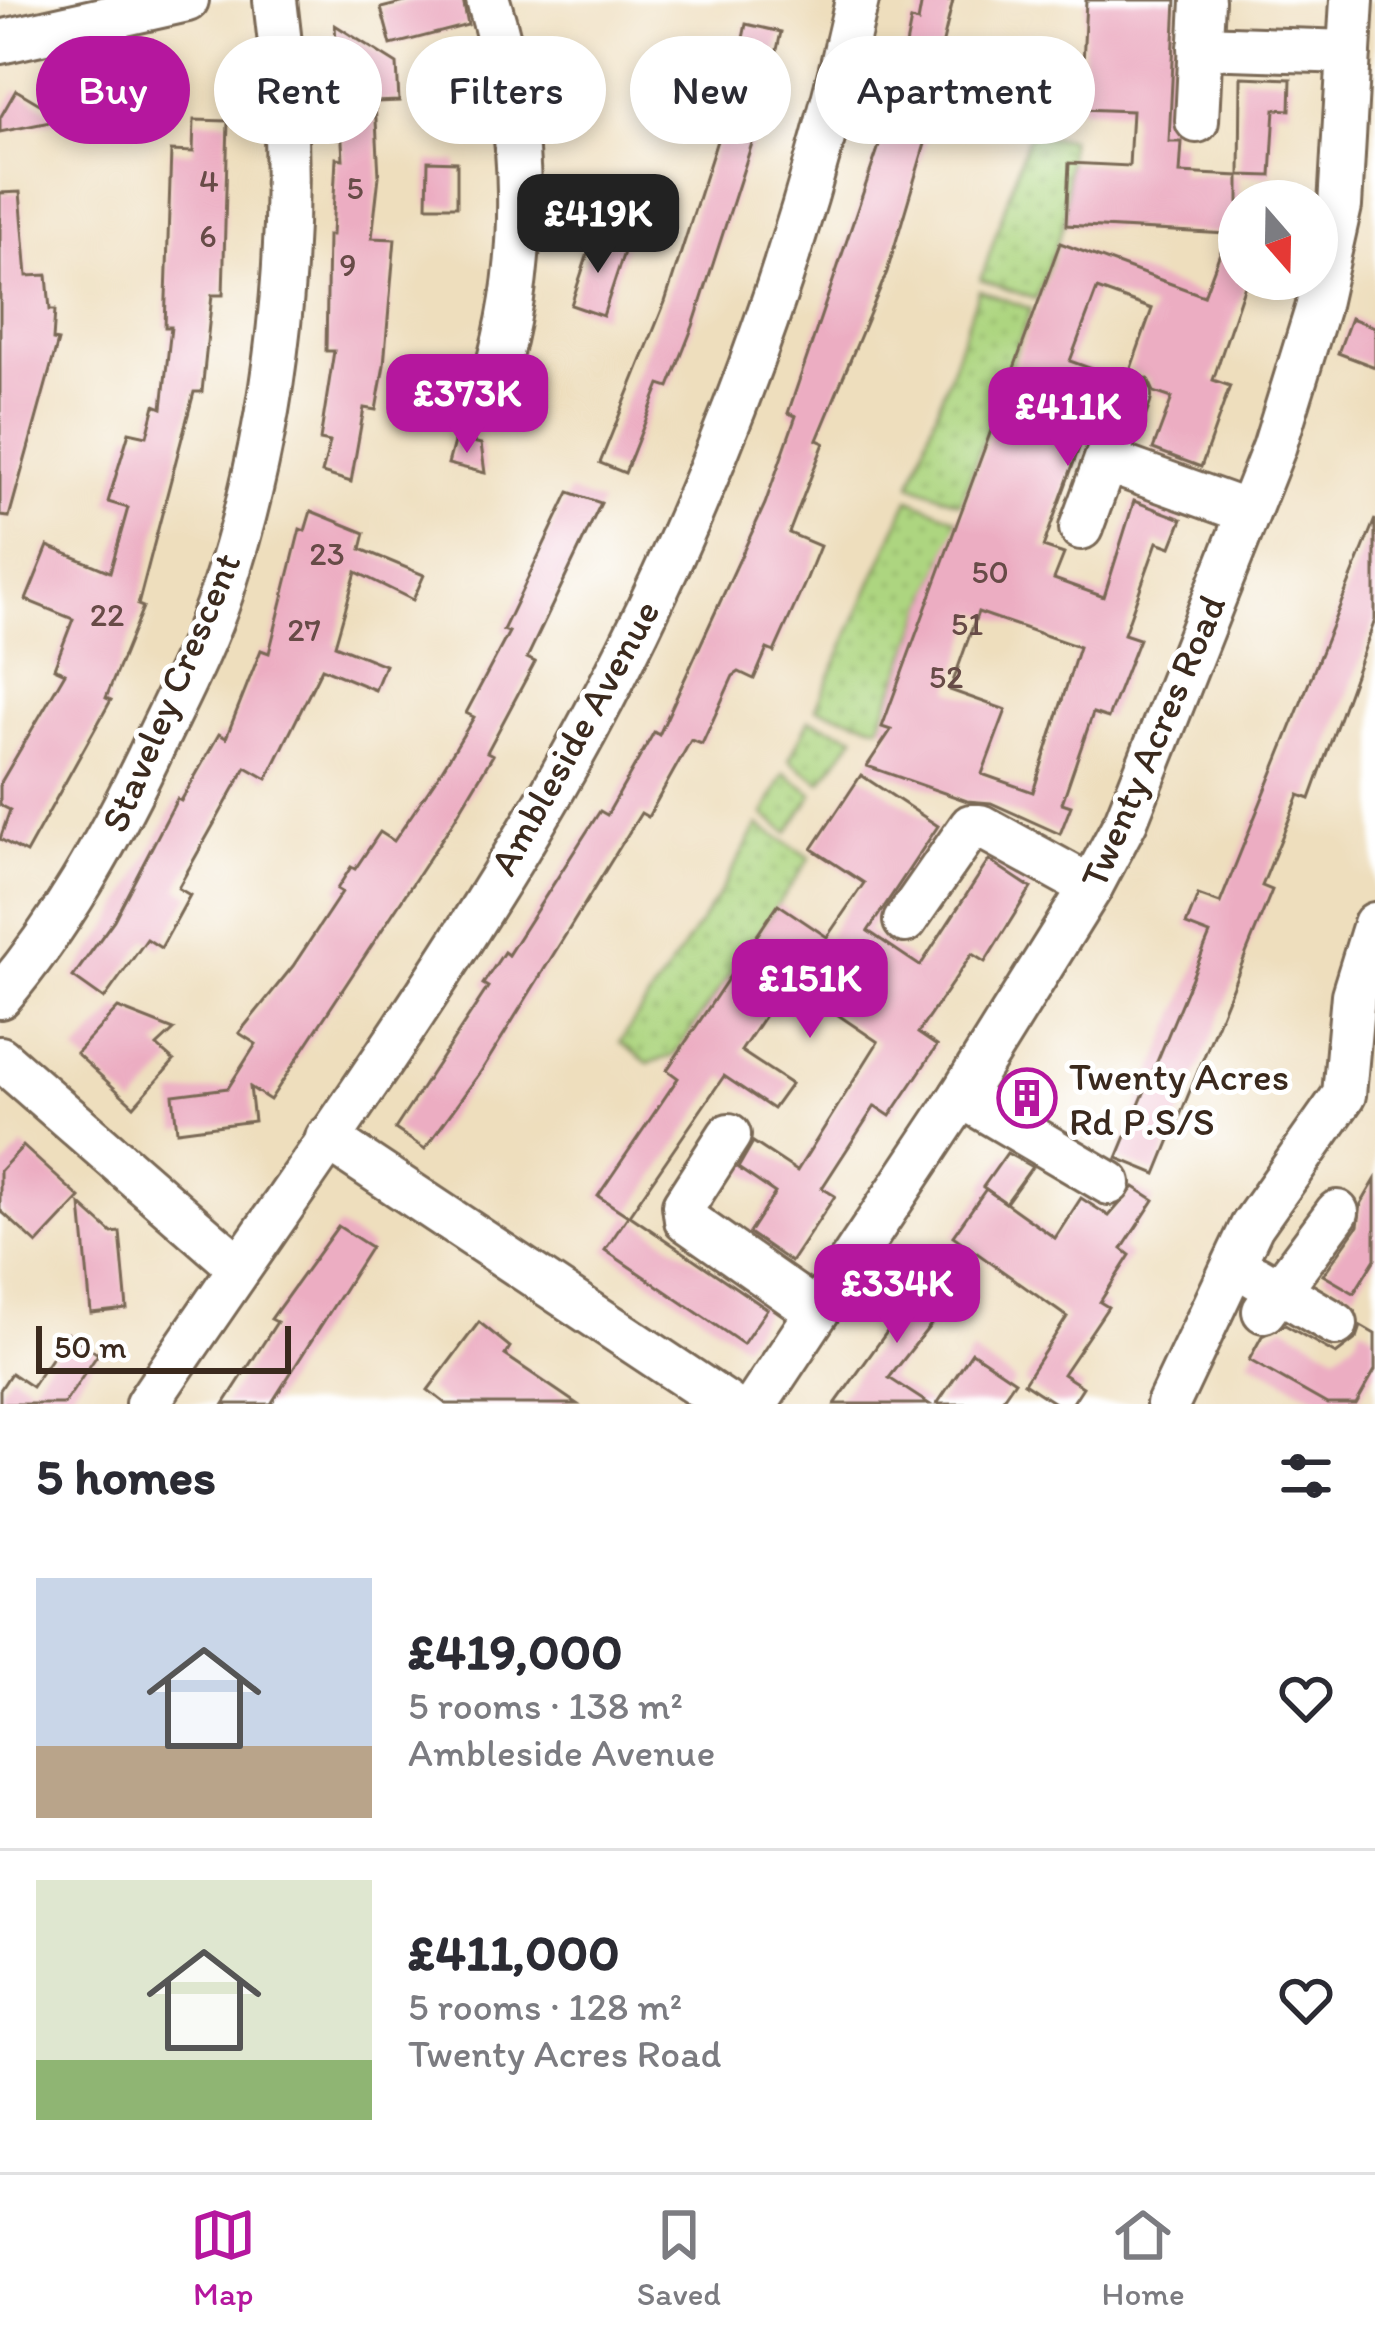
<!DOCTYPE html>
<meta charset="utf-8">
<style>
:root{--surface:#fff;--page:#f2f2f3;--text:#2b2b33;--muted:#7c7c81;--line:#e1e1e2;--accent:#b5179e}
body{margin:0;font-family:Itim,sans-serif;background:var(--page);color:var(--text);height:100vh;display:flex;flex-direction:column;font-size:45px;white-space:nowrap}
*{box-sizing:border-box;margin:0}
p{font-size:39px;color:var(--muted)}
.icon{flex:none;width:66px;height:66px;fill:none;stroke:currentColor;stroke-width:2;stroke-linecap:round;stroke-linejoin:round}
.map{position:relative;height:1404px;overflow:hidden}
.details{display:flex;flex-direction:column;background:var(--surface);flex:1}
.details>*{flex:none}
.hud{position:absolute;left:36px;top:36px;width:1305px;height:108px;display:flex;gap:24px}
.needle{width:78px;rotate:160deg}
.tools{position:absolute;left:1218px;top:180px;display:grid;gap:24px}
.tools a{display:grid;place-items:center;width:120px;height:120px;border-radius:50%;background:var(--surface);box-shadow:0 6px 18px #0003;font-size:60px}
.scale{position:absolute;left:36px;bottom:30px;width:255px;box-sizing:border-box;padding-left:12px;border:6px solid #3b2a1e;border-top:0;font-size:33px;line-height:42px;white-space:nowrap;color:#3b2a1e;-webkit-text-stroke:9px #fff;paint-order:stroke}
.price{position:absolute;translate:-50% -102px;padding:0 27px;border-radius:24px;background:var(--accent);color:#fff;font-size:39px;line-height:78px;filter:drop-shadow(0 3px 6px #0008)}
.price::after{content:'';position:absolute;left:50%;top:72px;width:36px;height:27px;margin-left:-18px;background:inherit;clip-path:polygon(0 0,100% 0,50% 100%)}
.price.current{background:#222;color:#fff}
ul{padding:0;list-style:none}
li{display:flex;align-items:center;gap:36px;height:300px;padding:0 36px}
li+li{border-top:3px solid var(--line)}
li span{display:grid;place-items:center;flex:none;width:336px;height:240px;border-radius:0px;color:#555}
li>.icon{margin-inline-start:auto}
span .icon{width:144px;height:144px;fill:#fffc;stroke-width:1}
li b{font-size:51px}
h2{display:flex;justify-content:space-between;align-items:center;height:144px;padding:0 36px;font-size:51px}
.tag{padding:0 42px;border-radius:54px;background:var(--surface);box-shadow:0 6px 18px #0003;font-size:42px;line-height:108px}
.tag.current{background:var(--accent);color:#fff}
.tab-bar{display:flex;justify-content:space-around;align-items:center;height:168px;border-top:3px solid var(--line);background:var(--surface);font-size:33px;color:var(--muted)}
.tab-bar a{display:grid;justify-items:center;gap:6px}
.tab-bar .current{color:var(--accent)}
.map>svg:first-child{display:block}
.grass{fill:url(#grass-dots);stroke:#74804f;stroke-width:3}
.building{fill:#ecadc2;fill-rule:evenodd}
.lines{fill:none;stroke-linecap:round;stroke-linejoin:round}
.minor-casing{stroke:#7a6956;stroke-width:48}
.minor{stroke:#fff;stroke-width:42}
.labels{text-anchor:middle;stroke-width:10;stroke-linejoin:round;paint-order:stroke}
.number-label{font-size:33px;fill:#674b47}
.street-label{font-size:39px;fill:#3b2a1e;stroke:#fff}
.poi-label{font-size:39px;fill:#3b2a1e;stroke:#fff;text-anchor:start}
</style>
<div class="map">
<svg width="1375" height="1404" viewBox="0 0 1375 1404">
<defs>
<pattern id="grass-dots" width="8" height="8" patternUnits="userSpaceOnUse" patternTransform="scale(3)"><rect width="8" height="8" fill="#add580"/><path d="M2 2h.1M6 6h.1" fill="none" stroke="#96b76e" stroke-width="1.8" stroke-linecap="round"/></pattern>
</defs>
<rect width="100%" height="100%" fill="#fff"/>
<filter id="ink" filterUnits="userSpaceOnUse"><feTurbulence type="fractalNoise" baseFrequency=".00833" numOctaves="2"/><feDisplacementMap in="SourceGraphic" scale="24" xChannelSelector="R" yChannelSelector="G"/><feConvolveMatrix kernelMatrix="1 2 1 2 8 2 1 2 1" color-interpolation-filters="sRGB"/></filter>
<filter id="wash" filterUnits="userSpaceOnUse"><feTurbulence type="fractalNoise" baseFrequency=".004" numOctaves="4" result="noise"/><feDisplacementMap in="SourceGraphic" scale="48" xChannelSelector="R" yChannelSelector="G"/><feGaussianBlur stdDeviation="2.7" result="paint"/><feColorMatrix in="noise" values="0 0 0 0 0 0 0 0 0 0 0 0 0 0 0 0 0 1.4 0 .05"/><feComposite in="paint" operator="in"/></filter>
<g filter="url(#wash)">
<rect width="100%" height="100%" fill="#eedebd"/>
<g class="grass">
<polygon points="1028,136 1069,139 1065,220 1036,299 981,280"/>
<polygon points="979,290 1031,309 960,503 911,484"/>
<polygon points="909,499 960,520 879,726 816,708"/>
<polygon points="809,720 855,736 821,782 789,760"/>
<polygon points="784,773 813,794 788,833 764,815"/>
<polygon points="758,825 810,858 673,1056 648,1063 620,1042 720,893"/>
</g>
<g id="blocks">
<g class="building">
<polygon points="413,0 463,0 468,25 391,45 381,8"/>
<polygon points="922,0 953,0 923,125 930,127 887,272 817,440 824,443 789,533 820,546 805,583 774,652 767,649 754,679 739,672 733,676 702,744 691,740 648,817 641,813 480,1073 425,1149 395,1129 488,987 483,984 504,952 508,955 600,811 607,815 654,732 659,735 765,504 796,416 788,413 896,96 911,20 918,22"/>
<path d="M 1086,0 L 1176,0 L 1169,142 L 1182,142 L 1180,173 L 1239,176 L 1239,279 L 1247,279 L 1213,380 L 1230,386 L 1201,467 L 1153,449 L 1172,398 L 1154,392 L 1148,379 L 1130,371 L 1152,309 L 1097,289 L 1070,361 L 1106,374 L 1043,547 L 1064,554 L 1054,579 L 1104,597 L 1134,501 L 1182,519 L 1171,547 L 1157,542 L 1124,634 L 1139,639 L 1108,718 L 1093,713 L 1062,803 L 1071,806 L 1060,834 L 991,803 L 967,801 L 867,766 L 891,730 L 882,727 L 1060,243 L 1204,296 L 1227,234 L 1066,225 L 1069,163 L 1129,166 L 1132,111 L 1081,109 ZM 978,612 L 1079,647 L 1033,792 L 982,774 L 1006,710 L 950,690 Z"/>
<polygon points="746,24 781,32 765,103 693,326 669,387 660,384 625,473 600,463 665,302 730,100"/>
<polygon points="335,25 397,64 399,101 375,102 379,176 372,238 395,239 384,365 376,410 364,408 351,482 322,473 330,442 320,440 334,351 326,351 328,235 332,235 336,158 343,159"/>
<polygon points="172,60 179,96 80,115 72,76"/>
<polygon points="1241,77 1291,79 1290,110 1275,109 1271,176 1240,175"/>
<polygon points="16,90 65,119 0,132 0,118"/>
<polygon points="194,120 228,121 223,295 212,295 202,392 194,392 138,605 143,607 106,698 111,700 26,853 0,839 10,810 0,805 0,784 65,673 54,668 73,619 26,600 48,546 110,572 128,508 108,502 129,432 147,436 155,405 162,408 171,327 165,327 171,151 193,152"/>
<polygon points="428,161 457,162 457,206 427,206"/>
<polygon points="20,192 27,276 47,275 50,310 55,310 53,340 58,341 9,517 0,516 0,193"/>
<polygon points="594,235 626,246 603,316 571,305"/>
<polygon points="1351,318 1375,327 1375,367 1338,353"/>
<polygon points="455,438 481,444 485,473 448,464"/>
<polygon points="569,492 601,503 527,658 535,662 487,752 493,755 453,822 270,1100 250,1087 254,1121 177,1131 173,1095 228,1088 256,1044 239,1033 293,966 342,892 337,889 351,867 355,869 380,832 394,841 442,770 474,717 466,713 509,632 503,630"/>
<polygon points="311,511 365,533 361,549 424,575 413,600 356,572 335,645 385,665 375,690 322,668 267,779 246,767 178,888 190,895 161,948 147,939 104,999 73,977 114,920 177,799 181,801 219,734 226,738 261,650 269,653 300,529 305,531"/>
<polygon points="1375,519 1375,620 1310,799 1299,795 1262,886 1272,890 1156,1174 1117,1158 1210,934 1186,925 1198,895 1220,903"/>
<polygon points="861,775 938,826 868,931 920,966 989,860 1031,888 985,962 972,954 918,1033 937,1046 890,1116 875,1106 822,1188 835,1196 791,1262 749,1233 775,1193 738,1168 753,1142 797,1171 878,1042 788,981 741,1051 791,1084 773,1109 724,1076 629,1215 767,1309 743,1344 605,1250 628,1216 598,1196 678,1078 667,1070 778,904 827,937 864,883 812,849"/>
<polygon points="118,1008 174,1030 157,1046 174,1061 134,1106 76,1053"/>
<polygon points="23,1146 80,1198 37,1244 0,1210 0,1171"/>
<polygon points="1007,1153 1032,1167 1006,1203 983,1187"/>
<polygon points="1375,1180 1375,1259 1354,1293 1323,1275 1358,1226 1361,1204"/>
<polygon points="1134,1187 1154,1200 1122,1249 1130,1255 1100,1302 1108,1307 1063,1374 1083,1387 1072,1404 1056,1404 1024,1383 1067,1317 953,1236 986,1189 1055,1238 1081,1198 1109,1216"/>
<polygon points="81,1205 112,1233 120,1232 127,1309 91,1313"/>
<polygon points="338,1226 371,1247 271,1404 224,1404 277,1322 271,1319"/>
<polygon points="909,1269 951,1299 889,1378 929,1404 835,1404 907,1304 892,1294"/>
<polygon points="479,1322 510,1347 505,1355 577,1404 446,1404 428,1390"/>
<polygon points="1285,1325 1336,1354 1357,1338 1361,1326 1375,1334 1375,1370 1356,1404 1327,1404 1249,1360 1262,1336"/>
<polygon points="68,1333 98,1354 64,1404 0,1404 0,1390 11,1373 32,1387"/>
<polygon points="972,1352 1015,1381 999,1404 937,1404"/>
</g>
</g>
</g>
<g filter="url(#ink)">
<use href="#blocks" fill-opacity="0" stroke="#7a6956" stroke-width="3"/>
<g class="lines">
<g class="minor-casing">
<g id="minor">
<polyline points="0,42 187,0"/>
<polyline points="1200,47 1349,52"/>
<polyline points="1197,121 1203,0"/>
<path d="M 488,395 C 532,270 527,126 488,0"/>
<polyline points="1106,461 1248,512"/>
<polyline points="1081,528 1129,396"/>
<polyline points="905,921 971,826 980,826 1091,887"/>
<path d="M 0,997 C 61,925 107,843 148,758 C 173,704 203,649 222,592 C 284,403 301,197 275,0"/>
<polyline points="0,1058 239,1267"/>
<polyline points="961,1096 1109,1183"/>
<polyline points="729,1135 684,1205 686,1220 817,1312"/>
<polyline points="327,1138 727,1404"/>
<polyline points="1256,1277 1336,1324"/>
<polyline points="1264,1311 1337,1212"/>
<path d="M 147,1404 C 283,1202 430,1003 552,792 C 692,548 797,275 857,0"/>
<polyline points="756,1404 961,1096 1091,887 1126,821 1274,448 1317,309 1340,206 1352,0"/>
<polyline points="1168,1404 1252,1226 1344,1095 1353,995 1375,924"/>
</g>
</g>
<use href="#minor" class="minor"/>
</g>
</g>
<defs>
<g id="building-ring" transform="scale(3)"><circle r="9.5" fill="#fff" stroke="#b5179e" stroke-width="1.5"/><path d="M-4-6H4V6H1V3H-1V6H-4ZM-2.5-4.3h1.7v1.8h-1.7ZM.8-4.3h1.7v1.8H.8ZM-2.5-1h1.7V.8h-1.7ZM.8-1h1.7V.8H.8Z" fill="#b5179e"/></g>
</defs>
<g fill-rule="evenodd">
<use href="#building-ring" x="1027" y="1098"/>
</g>
<g class="labels">
<g class="number-label">
<text x="209" y="192">4</text>
<text x="355" y="199">5</text>
<text x="208" y="247">6</text>
<text x="348" y="276">9</text>
<text x="327" y="565">23</text>
<text x="990" y="583">50</text>
<text x="107" y="626">22</text>
<text x="967" y="635">51</text>
<text x="304" y="641">27</text>
<text x="946" y="688">52</text>
</g>
<g class="street-label">
<text transform="translate(170 692) rotate(-67)" y="14">Staveley Crescent</text>
<text transform="translate(574 737) rotate(-61)" y="14">Ambleside Avenue</text>
<text transform="translate(1152 741) rotate(-67)" y="14">Twenty Acres Road</text>
</g>
<g class="poi-label">
<text x="1069" y="1090">Twenty Acres<tspan x="1069" dy="45">Rd P.S/S</tspan></text>
</g>
</g>
</svg>
<div class="tools">
<a><svg class="needle" viewBox="-14 -14 28 28"><path d="M0-13l5 13h-10z" fill="#e53935"/><path d="M0 13l5-13h-10z" fill="#7c7c81"/></svg></a>
</div>
<div class="scale">50 m</div>
<b class="price current" style="left:598px;top:276px">£419K</b>
<b class="price" style="left:467px;top:456px">£373K</b>
<b class="price" style="left:1068px;top:469px">£411K</b>
<b class="price" style="left:810px;top:1041px">£151K</b>
<b class="price" style="left:897px;top:1346px">£334K</b>
<div class="hud">
<a class="tag current">Buy</a>
<a class="tag">Rent</a>
<a class="tag">Filters</a>
<a class="tag">New</a>
<a class="tag">Apartment</a>
</div>
</div>
<section class="details">
<h2>5 homes<svg class="icon" aria-label="filters" viewBox="0 0 24 24"><path d="M4 7h16M4 17h16"/><circle cx="9" cy="7" r="2"/><circle cx="15" cy="17" r="2"/></svg></h2>
<ul>
<li><span style="background:linear-gradient(#c9d6e8 70%,#b9a48a 0)"><svg class="icon" aria-label="home" viewBox="0 0 24 24"><path d="M3 11l9-7 9 7M6 9v11h12V9"/></svg></span><div><b>£419,000</b><p>5 rooms · 138 m²</p><p>Ambleside Avenue</p></div><svg class="icon" aria-label="heart" viewBox="0 0 24 24"><path d="M12 20l-8-8c-3-5 5-10 8-4 3-6 11-1 8 4z"/></svg></li>
<li><span style="background:linear-gradient(#dfe7d0 75%,#8fb573 0)"><svg class="icon" aria-label="home" viewBox="0 0 24 24"><path d="M3 11l9-7 9 7M6 9v11h12V9"/></svg></span><div><b>£411,000</b><p>5 rooms · 128 m²</p><p>Twenty Acres Road</p></div><svg class="icon" aria-label="heart" viewBox="0 0 24 24"><path d="M12 20l-8-8c-3-5 5-10 8-4 3-6 11-1 8 4z"/></svg></li>
</ul>
</section>
<nav class="tab-bar">
<a class="current"><svg class="icon" aria-label="map" viewBox="0 0 24 24"><path d="M3 6l6-2 6 2 6-2v14l-6 2-6-2-6 2zM9 4v14M15 6v14"/></svg>Map</a>
<a><svg class="icon" aria-label="saved" viewBox="0 0 24 24"><path d="M7 4h10v16l-5-4-5 4z"/></svg>Saved</a>
<a><svg class="icon" aria-label="home" viewBox="0 0 24 24"><path d="M3 11l9-7 9 7M6 9v11h12V9"/></svg>Home</a>
</nav>
